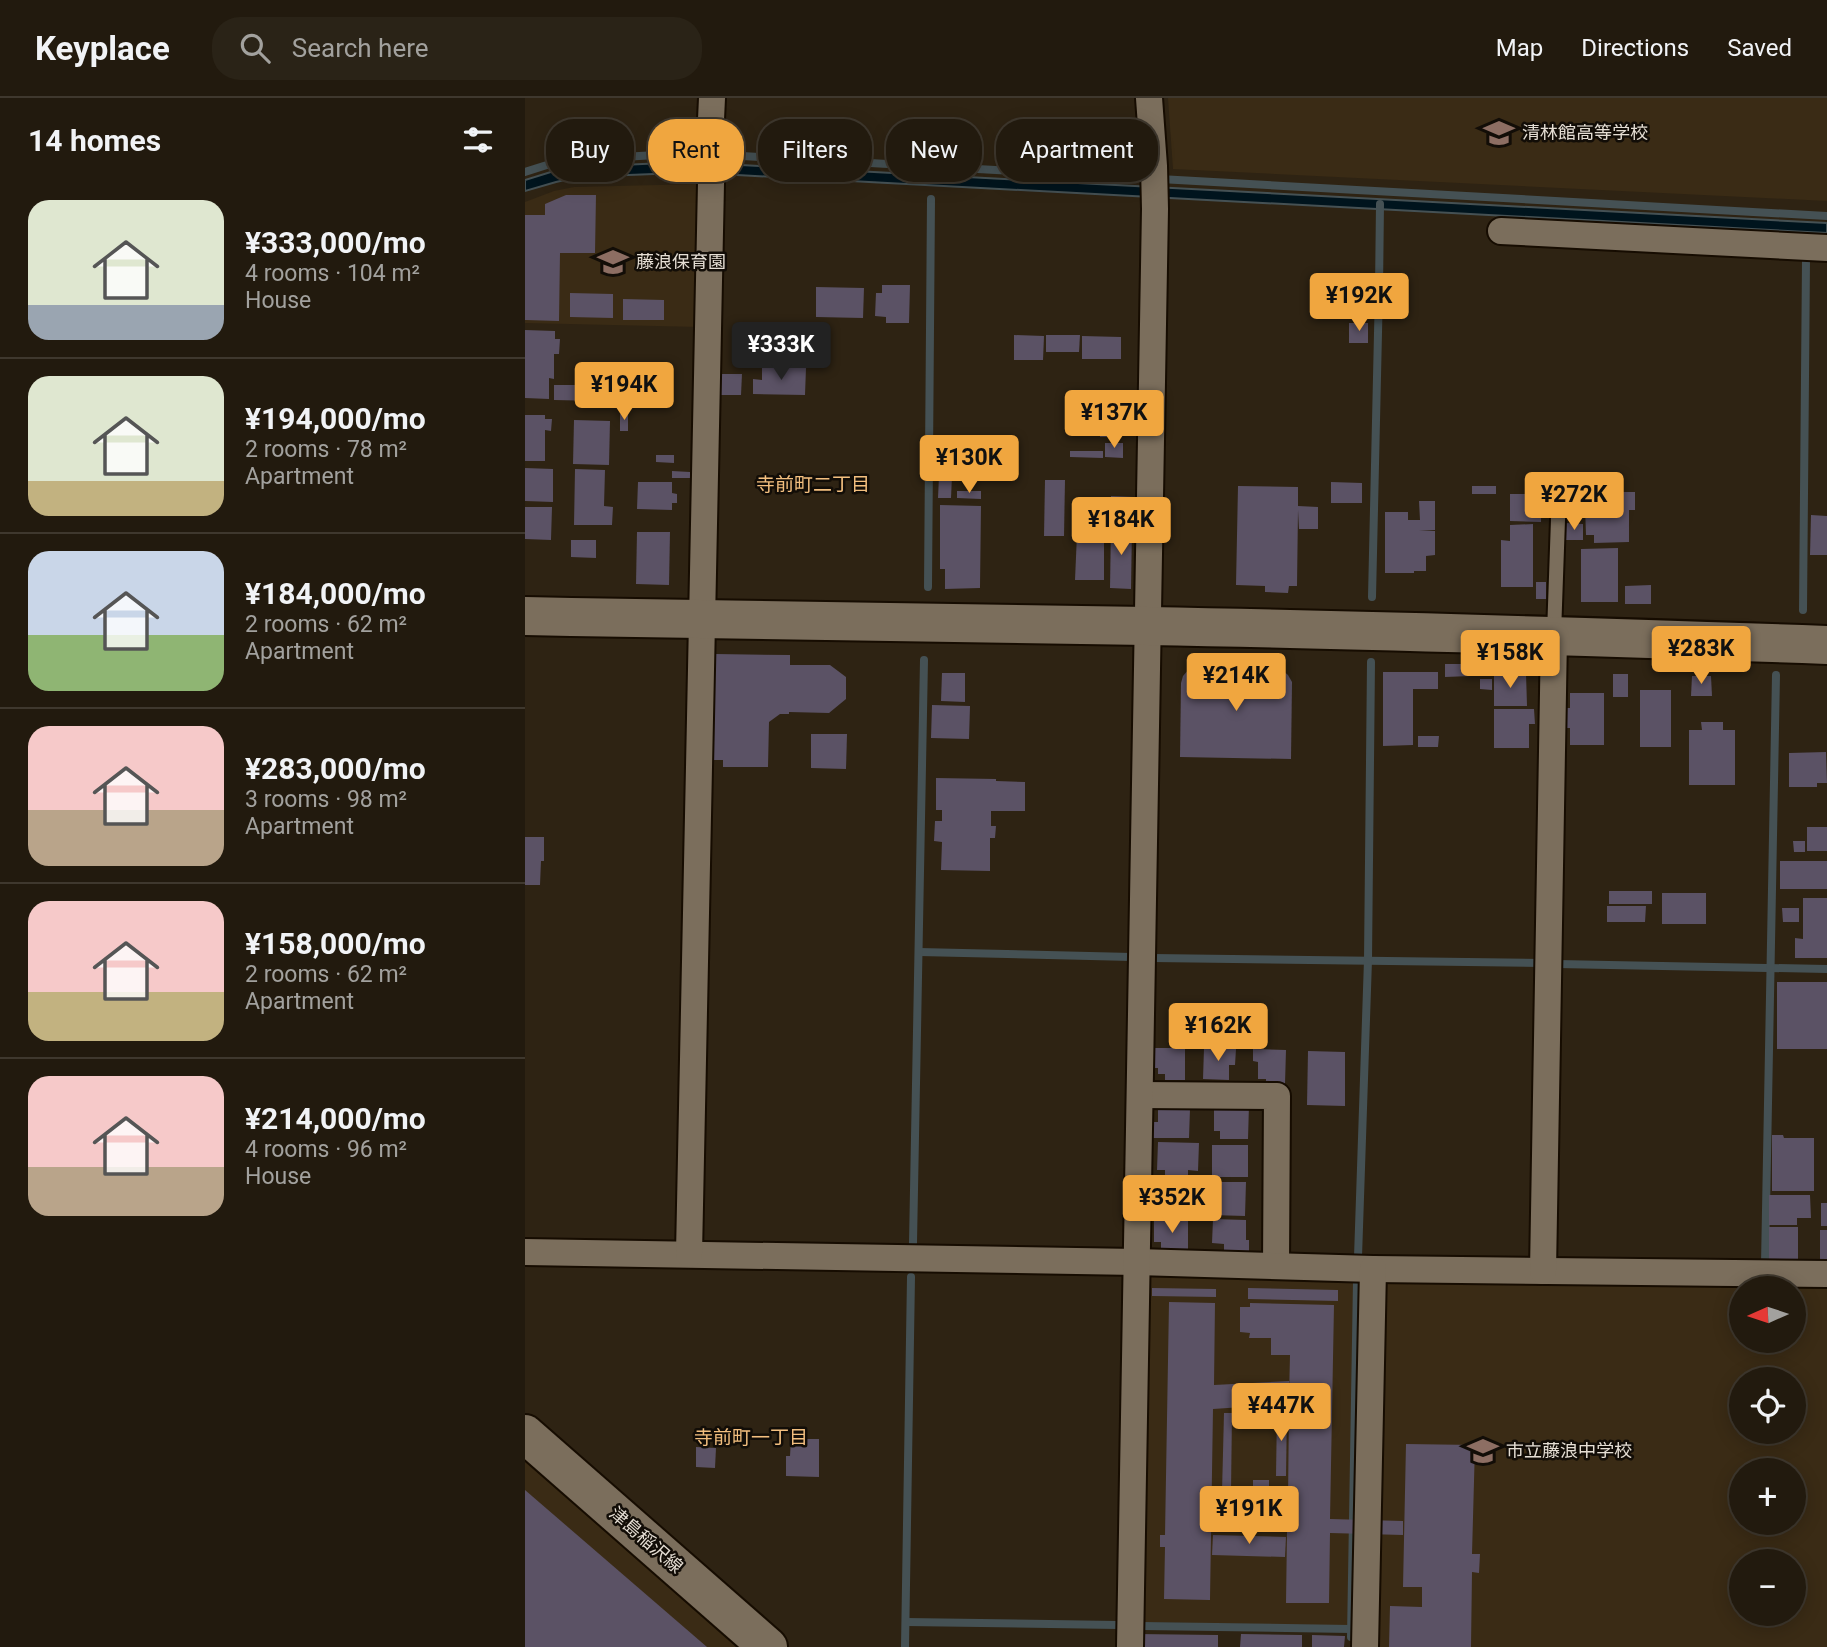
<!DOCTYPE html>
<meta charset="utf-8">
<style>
:root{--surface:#221a0e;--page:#2a2317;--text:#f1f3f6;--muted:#a2a19e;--line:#3f382e;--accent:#f0a63f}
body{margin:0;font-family:Roboto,"Noto Sans JP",sans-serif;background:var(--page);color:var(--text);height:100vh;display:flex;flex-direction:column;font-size:26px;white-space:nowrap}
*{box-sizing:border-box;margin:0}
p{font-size:23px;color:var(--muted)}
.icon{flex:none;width:38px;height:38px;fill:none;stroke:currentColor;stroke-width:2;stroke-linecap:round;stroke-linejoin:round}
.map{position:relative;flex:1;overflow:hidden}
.sheet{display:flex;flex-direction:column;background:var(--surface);width:525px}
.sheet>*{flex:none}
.guide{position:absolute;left:21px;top:21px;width:665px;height:63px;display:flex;gap:14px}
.needle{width:46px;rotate:267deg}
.controls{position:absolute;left:1204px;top:1178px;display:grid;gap:14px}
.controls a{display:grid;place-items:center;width:77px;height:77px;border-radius:50%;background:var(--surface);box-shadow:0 4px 18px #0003,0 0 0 2px var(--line);font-size:35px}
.price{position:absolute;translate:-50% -60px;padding:0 16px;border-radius:7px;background:var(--accent);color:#111;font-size:23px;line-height:46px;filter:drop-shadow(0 2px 4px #0008)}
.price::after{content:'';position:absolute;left:50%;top:42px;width:21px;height:16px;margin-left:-10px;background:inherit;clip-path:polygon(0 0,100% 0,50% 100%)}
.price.active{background:#222;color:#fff}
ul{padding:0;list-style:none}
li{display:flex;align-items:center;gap:21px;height:175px;padding:0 28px}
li+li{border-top:2px solid var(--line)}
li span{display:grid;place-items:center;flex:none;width:196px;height:140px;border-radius:21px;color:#555}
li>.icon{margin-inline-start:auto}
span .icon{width:84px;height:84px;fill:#fffc;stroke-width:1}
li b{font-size:30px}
h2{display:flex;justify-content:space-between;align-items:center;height:84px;padding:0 28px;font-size:30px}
.pill{padding:0 24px;border-radius:28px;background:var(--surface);box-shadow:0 4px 18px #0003,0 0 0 2px var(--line);font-size:24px;line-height:63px}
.pill.active{background:var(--accent);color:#111}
header{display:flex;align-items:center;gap:42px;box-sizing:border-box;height:98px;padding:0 35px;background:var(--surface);border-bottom:2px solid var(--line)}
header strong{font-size:33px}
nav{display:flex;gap:38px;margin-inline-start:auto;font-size:24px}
.search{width:490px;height:63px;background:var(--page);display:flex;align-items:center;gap:18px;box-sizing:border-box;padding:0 24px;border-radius:28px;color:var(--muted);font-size:26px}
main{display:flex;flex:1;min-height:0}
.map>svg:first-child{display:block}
.built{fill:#3a2b15;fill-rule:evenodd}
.water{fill:#00141d;stroke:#455154;stroke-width:2}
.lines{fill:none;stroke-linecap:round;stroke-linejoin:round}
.stream{stroke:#455154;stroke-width:8}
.building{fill:#5b5265}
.lane-casing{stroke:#160c01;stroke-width:18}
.street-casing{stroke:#160c01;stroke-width:30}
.secondary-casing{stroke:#160c01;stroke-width:42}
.lane{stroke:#7b6e5c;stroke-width:14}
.street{stroke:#7b6e5c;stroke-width:26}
.secondary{stroke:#7b6e5c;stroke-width:38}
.labels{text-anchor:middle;stroke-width:5;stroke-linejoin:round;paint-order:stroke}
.poi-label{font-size:18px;fill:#e5ded4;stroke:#120d07;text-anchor:start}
.street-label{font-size:18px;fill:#e5ded4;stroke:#120d07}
.neighbourhood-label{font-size:19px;fill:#f3bf7f;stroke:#120d07}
</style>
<header>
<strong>Keyplace</strong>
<div class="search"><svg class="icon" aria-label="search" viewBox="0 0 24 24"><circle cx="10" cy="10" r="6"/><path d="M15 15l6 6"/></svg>Search here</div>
<nav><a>Map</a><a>Directions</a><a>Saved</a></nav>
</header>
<main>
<section class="sheet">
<h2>14 homes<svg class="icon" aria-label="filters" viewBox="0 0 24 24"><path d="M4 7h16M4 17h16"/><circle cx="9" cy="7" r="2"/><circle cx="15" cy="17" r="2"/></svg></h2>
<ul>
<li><span style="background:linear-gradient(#dfe7d0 75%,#9aa5b1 0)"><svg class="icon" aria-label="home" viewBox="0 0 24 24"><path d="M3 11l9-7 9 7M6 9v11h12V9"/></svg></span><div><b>¥333,000/mo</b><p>4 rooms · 104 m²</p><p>House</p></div></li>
<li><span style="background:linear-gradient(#dfe7d0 75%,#c2b280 0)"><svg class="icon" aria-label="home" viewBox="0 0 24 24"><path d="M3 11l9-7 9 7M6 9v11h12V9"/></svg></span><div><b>¥194,000/mo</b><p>2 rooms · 78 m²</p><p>Apartment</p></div></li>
<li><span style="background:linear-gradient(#c9d6e8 60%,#8fb573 0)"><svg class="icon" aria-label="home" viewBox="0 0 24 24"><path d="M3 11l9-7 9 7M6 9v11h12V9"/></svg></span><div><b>¥184,000/mo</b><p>2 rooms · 62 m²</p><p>Apartment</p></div></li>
<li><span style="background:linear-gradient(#f6c9c9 60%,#b9a48a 0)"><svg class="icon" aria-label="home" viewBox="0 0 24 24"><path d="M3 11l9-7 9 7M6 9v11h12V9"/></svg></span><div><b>¥283,000/mo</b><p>3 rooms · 98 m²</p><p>Apartment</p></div></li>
<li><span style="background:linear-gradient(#f6c9c9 65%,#c2b280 0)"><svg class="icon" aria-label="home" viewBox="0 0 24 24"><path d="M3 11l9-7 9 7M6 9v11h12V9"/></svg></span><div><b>¥158,000/mo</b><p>2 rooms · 62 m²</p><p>Apartment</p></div></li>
<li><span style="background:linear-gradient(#f6c9c9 65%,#b9a48a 0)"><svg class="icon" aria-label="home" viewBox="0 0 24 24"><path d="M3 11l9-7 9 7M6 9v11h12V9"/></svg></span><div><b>¥214,000/mo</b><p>4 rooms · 96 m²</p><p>House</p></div></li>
</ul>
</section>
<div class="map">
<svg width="1302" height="1549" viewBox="0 0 1302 1549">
<rect width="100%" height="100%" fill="#2e2313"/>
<g class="built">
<polygon points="643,0 1302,0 1302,103 648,71"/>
<polygon points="177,86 175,229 0,225 0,104 29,93 49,89"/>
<path d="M 625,1176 L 1302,1187 L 1302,1549 L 851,1549 L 851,1528 L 610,1524 L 617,1185 ZM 1216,1190 L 1269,1190 L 1269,1242 L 1216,1242 ZM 1216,1281 L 1269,1281 L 1269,1334 L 1216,1334 ZM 1216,1372 L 1269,1372 L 1269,1424 L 1216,1424 ZM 1216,1463 L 1269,1463 L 1269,1516 L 1216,1516 Z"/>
<polygon points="0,1363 211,1549 0,1549"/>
</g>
<polygon class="water" points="160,64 1302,125 1302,135 194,76 154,75 53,79 31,84 0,93 0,82 29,73 54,69"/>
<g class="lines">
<g class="stream">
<polyline points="0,74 25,66 48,62 164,55 1302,118"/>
<polyline points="403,489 406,101"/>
<polyline points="847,499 854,191 855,106"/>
<polyline points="1278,512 1281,162"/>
<polyline points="394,854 607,859"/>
<polyline points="628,860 1017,865"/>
<polyline points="1032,866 1302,871"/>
<polyline points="388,1145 399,562"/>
<polyline points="833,1159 843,862 846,564"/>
<polyline points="1240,1166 1251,577"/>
<polyline points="381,1524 593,1527"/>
<polyline points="617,1528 826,1531"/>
<polyline points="826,1539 832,1182"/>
<polyline points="380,1549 386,1179"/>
</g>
</g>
<g class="building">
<polygon points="41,97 71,97 70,155 35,155 34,223 0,222 0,117 20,117 20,106"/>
<polygon points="357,187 385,187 384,225 361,225 361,219 350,218 351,195 357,195"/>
<polygon points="291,189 339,190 338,220 291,219"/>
<polygon points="45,195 88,196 88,220 45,219"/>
<polygon points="98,201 139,202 139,222 98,222"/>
<rect x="824" y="225" width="19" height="20"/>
<polygon points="0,232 30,233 30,241 35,241 34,256 29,256 29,281 24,280 24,301 0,300"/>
<polygon points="489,237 519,238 518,262 489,262"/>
<polygon points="521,237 555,237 554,254 521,254"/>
<polygon points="557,238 596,239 596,261 557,261"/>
<polygon points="237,270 281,270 280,297 228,296 228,281 237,282"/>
<polygon points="191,276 217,276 216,297 191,297"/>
<polygon points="29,287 74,287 74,303 29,302"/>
<polygon points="575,299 595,300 594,339 575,339"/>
<rect x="95" y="316" width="8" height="17"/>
<polygon points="0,317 20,317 20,321 27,321 26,333 20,332 20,363 0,363"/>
<polygon points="49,322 85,323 84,367 48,366"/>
<polygon points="580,345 598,345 598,360 580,359"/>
<polygon points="545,353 578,353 578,360 545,359"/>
<polygon points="131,357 149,357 149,365 131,364"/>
<polygon points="0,370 28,371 28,404 0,403"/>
<polygon points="50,371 80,372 79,408 88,409 87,427 49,427"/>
<polygon points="147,373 165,374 165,380 147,380"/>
<polygon points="414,378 427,378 426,400 413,400"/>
<polygon points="520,382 540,382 539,438 519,438"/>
<polygon points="113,384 147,384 147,395 152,396 152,405 147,405 147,412 112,411"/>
<polygon points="806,384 837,385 837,405 806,405"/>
<polygon points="713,388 773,389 773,408 793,409 793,431 774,431 773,412 772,488 764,488 763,495 740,494 740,488 711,487"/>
<rect x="947" y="388" width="24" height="8"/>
<polygon points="432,393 456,393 456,401 432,400"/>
<polygon points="1069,394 1110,394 1110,412 1104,412 1104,444 1069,445 1069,437 1061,437 1060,409 1069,409"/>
<polygon points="985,396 1016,396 1016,424 985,423"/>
<polygon points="586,398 609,399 608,417 586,417"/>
<rect x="552" y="400" width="12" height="34"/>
<polygon points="894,403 910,403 910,432 894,433 910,433 910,457 901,458 901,473 889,473 889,475 860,475 860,414 883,414 883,422 895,422"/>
<polygon points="415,407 456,408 455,490 420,491 420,471 415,471"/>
<polygon points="0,409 27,409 26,442 0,441"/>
<polygon points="1286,417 1302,418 1302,457 1285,457"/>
<polygon points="1041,425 1058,426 1058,442 1041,442"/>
<polygon points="1008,426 1008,489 976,489 976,442 985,443 985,427"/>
<polygon points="586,427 607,427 606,491 585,490"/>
<polygon points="112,434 145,434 144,487 111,486"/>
<polygon points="552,436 579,437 579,482 550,482"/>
<polygon points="46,442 71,442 71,460 46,459"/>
<polygon points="1093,450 1093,504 1056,504 1056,451"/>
<rect x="1011" y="484" width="10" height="17"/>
<polygon points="1126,487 1126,506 1100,506 1100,488"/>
<polygon points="190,556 265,557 265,567 305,567 321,579 321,601 304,615 264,614 264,616 255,616 244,624 243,669 198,669 198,662 184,662 186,581 190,582"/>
<polygon points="920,566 946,566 946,578 920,579"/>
<polygon points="671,568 749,569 756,571 763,577 767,584 766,661 655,659 656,585 658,578 664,571"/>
<polygon points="858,574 913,574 913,591 888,591 888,647 858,648"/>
<polygon points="417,575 440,575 440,604 416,603"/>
<polygon points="969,576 1001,576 1002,608 969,608"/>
<rect x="1088" y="576" width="15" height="23"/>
<polygon points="1167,578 1186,578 1187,598 1166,598"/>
<polygon points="955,581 967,581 967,592 955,591"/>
<rect x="1115" y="592" width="31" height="57"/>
<polygon points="1045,595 1079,595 1079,647 1045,647 1045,630 1039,630 1039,610 1045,610"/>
<polygon points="407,607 445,608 444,641 406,640"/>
<polygon points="969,611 1009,611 1010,626 1004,626 1004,650 969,650"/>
<polygon points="1176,624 1198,624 1198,632 1210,632 1210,687 1164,687 1164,632 1177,632"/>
<polygon points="286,636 322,636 321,671 286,670"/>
<polygon points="893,638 914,638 913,649 893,649"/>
<polygon points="1301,654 1302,685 1292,685 1292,689 1264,689 1264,655"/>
<polygon points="411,680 471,681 471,683 500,684 500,713 466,713 466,728 471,728 470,740 465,740 465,773 416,772 417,744 409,743 410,723 417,723 417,712 411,712"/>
<rect x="1282" y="729" width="20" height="24"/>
<polygon points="0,739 19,739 19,763 16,763 15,787 0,787"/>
<polygon points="1268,743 1280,743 1280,754 1269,754"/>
<rect x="1255" y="763" width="47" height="28"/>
<rect x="1084" y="793" width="43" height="13"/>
<rect x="1137" y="795" width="44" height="31"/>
<polygon points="1278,800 1302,800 1302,860 1270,860 1270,840 1278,841"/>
<polygon points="1082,808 1121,808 1120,824 1082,824"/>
<polygon points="1257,810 1274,810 1274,824 1258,824"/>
<rect x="1252" y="884" width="50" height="67"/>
<polygon points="628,950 660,950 660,982 640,982 640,976 633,976 633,970 628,970"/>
<polygon points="679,950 711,951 710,967 704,967 704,982 678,981"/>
<polygon points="728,951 761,952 760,986 741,986 741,981 733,981 733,964 728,963"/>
<polygon points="783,953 820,954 820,1008 782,1007"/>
<polygon points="689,1006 724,1007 723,1041 695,1041 695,1033 689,1033"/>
<polygon points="633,1010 665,1011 664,1040 627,1040 627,1024 633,1024"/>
<polygon points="1247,1037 1258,1037 1259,1040 1289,1040 1289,1093 1247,1093"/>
<polygon points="633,1044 674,1045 673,1073 663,1072 663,1078 640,1077 640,1072 632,1072"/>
<rect x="687" y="1047" width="36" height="32"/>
<polygon points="633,1083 668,1084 667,1116 632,1116"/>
<polygon points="686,1084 721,1084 720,1118 686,1117"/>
<polygon points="1244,1097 1285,1097 1286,1120 1272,1120 1272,1127 1244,1127"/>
<rect x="1296" y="1105" width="6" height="23"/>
<polygon points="688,1121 721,1122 721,1142 724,1142 724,1156 699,1156 699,1146 687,1145"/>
<polygon points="629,1122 663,1122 663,1155 636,1154 636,1144 629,1144"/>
<rect x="1244" y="1129" width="29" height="36"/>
<rect x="1295" y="1132" width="7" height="33"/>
<polygon points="627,1190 691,1191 691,1199 627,1198"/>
<polygon points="723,1190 813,1192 813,1203 723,1201"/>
<polygon points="644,1204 690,1205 689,1287 764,1283 764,1299 765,1257 746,1257 746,1240 724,1240 725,1235 715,1234 715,1209 725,1209 725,1205 809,1207 805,1421 878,1423 878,1437 805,1435 804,1505 761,1505 762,1434 753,1433 754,1420 758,1420 758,1403 763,1403 764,1306 688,1311 685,1502 639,1501 640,1449 635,1449 635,1437 640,1437"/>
<polygon points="752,1312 762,1312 761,1378 751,1378"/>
<polygon points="699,1315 707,1315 706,1394 697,1394"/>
<polygon points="266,1341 294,1341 294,1379 261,1378 261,1358 265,1358"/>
<polygon points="881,1346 950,1347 947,1456 955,1456 954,1475 947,1474 946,1549 864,1549 865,1508 897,1509 897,1489 878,1489"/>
<polygon points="171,1349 191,1350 190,1370 171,1369"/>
<rect x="728" y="1382" width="16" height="24"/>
<polygon points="0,1392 182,1549 0,1549"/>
<polygon points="731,1421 744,1421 743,1434 731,1434"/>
<polygon points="688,1437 761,1439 760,1459 687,1457"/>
<polygon points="612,1536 693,1537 693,1549 612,1549"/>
<polygon points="716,1536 777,1537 777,1549 715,1549"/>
<polygon points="787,1537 820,1538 819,1549 787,1549"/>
</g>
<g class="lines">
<g class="lane-casing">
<polyline id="lane" points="1029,536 1034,393"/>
</g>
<g class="street-casing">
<g id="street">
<polyline points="185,43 187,0"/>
<polyline points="976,133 1302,150"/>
<polyline points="615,997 752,998 751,1168"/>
<polyline points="0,1154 612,1164 848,1171 1302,1176"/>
<polyline points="164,1156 186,85"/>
<polyline points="1018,1173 1029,537"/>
<polyline points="605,1549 630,111 629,68 624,0"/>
<polyline points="840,1549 848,1171"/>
</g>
</g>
<g class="secondary-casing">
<g id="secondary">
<path d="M 0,518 C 207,523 414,524 622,528 C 849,532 1075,539 1302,547"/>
<polyline points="0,1336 243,1549"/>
</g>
</g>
<use href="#lane" class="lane"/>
<use href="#street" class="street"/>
<use href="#secondary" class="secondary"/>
</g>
<defs>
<g id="school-bare" transform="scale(2.415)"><path d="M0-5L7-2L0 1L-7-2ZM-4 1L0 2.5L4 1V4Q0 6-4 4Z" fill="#8d6e63" stroke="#120d07" stroke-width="2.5" paint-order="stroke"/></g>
</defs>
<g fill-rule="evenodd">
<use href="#school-bare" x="974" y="35"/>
<use href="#school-bare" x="88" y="164"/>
<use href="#school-bare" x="958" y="1353"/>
</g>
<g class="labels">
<g class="poi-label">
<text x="997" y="41">清林館高等学校</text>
<text x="111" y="170">藤浪保育園</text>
<text x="981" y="1359">市立藤浪中学校</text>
</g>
<g class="street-label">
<text transform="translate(121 1442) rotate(41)" y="6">津島稲沢線</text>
</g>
<g class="neighbourhood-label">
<text x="288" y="393">寺前町二丁目</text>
<text x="226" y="1346">寺前町一丁目</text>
</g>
</g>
</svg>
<div class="controls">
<a><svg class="needle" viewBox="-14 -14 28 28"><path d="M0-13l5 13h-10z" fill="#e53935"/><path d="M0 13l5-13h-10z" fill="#a2a19e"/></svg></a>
<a><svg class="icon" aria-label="locate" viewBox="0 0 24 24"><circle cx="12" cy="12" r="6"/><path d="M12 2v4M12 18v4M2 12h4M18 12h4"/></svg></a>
<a>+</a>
<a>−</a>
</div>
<b class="price" style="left:834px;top:235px">¥192K</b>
<b class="price active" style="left:256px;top:284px">¥333K</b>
<b class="price" style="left:99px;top:324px">¥194K</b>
<b class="price" style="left:589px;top:352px">¥137K</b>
<b class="price" style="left:444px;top:397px">¥130K</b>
<b class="price" style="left:1049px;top:434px">¥272K</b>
<b class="price" style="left:596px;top:459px">¥184K</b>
<b class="price" style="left:1176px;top:588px">¥283K</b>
<b class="price" style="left:985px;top:592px">¥158K</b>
<b class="price" style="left:711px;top:615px">¥214K</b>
<b class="price" style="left:693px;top:965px">¥162K</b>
<b class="price" style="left:647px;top:1137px">¥352K</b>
<b class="price" style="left:756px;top:1345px">¥447K</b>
<b class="price" style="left:724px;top:1448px">¥191K</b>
<div class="guide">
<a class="pill">Buy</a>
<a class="pill active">Rent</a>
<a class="pill">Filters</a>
<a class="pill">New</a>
<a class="pill">Apartment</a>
</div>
</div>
</main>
